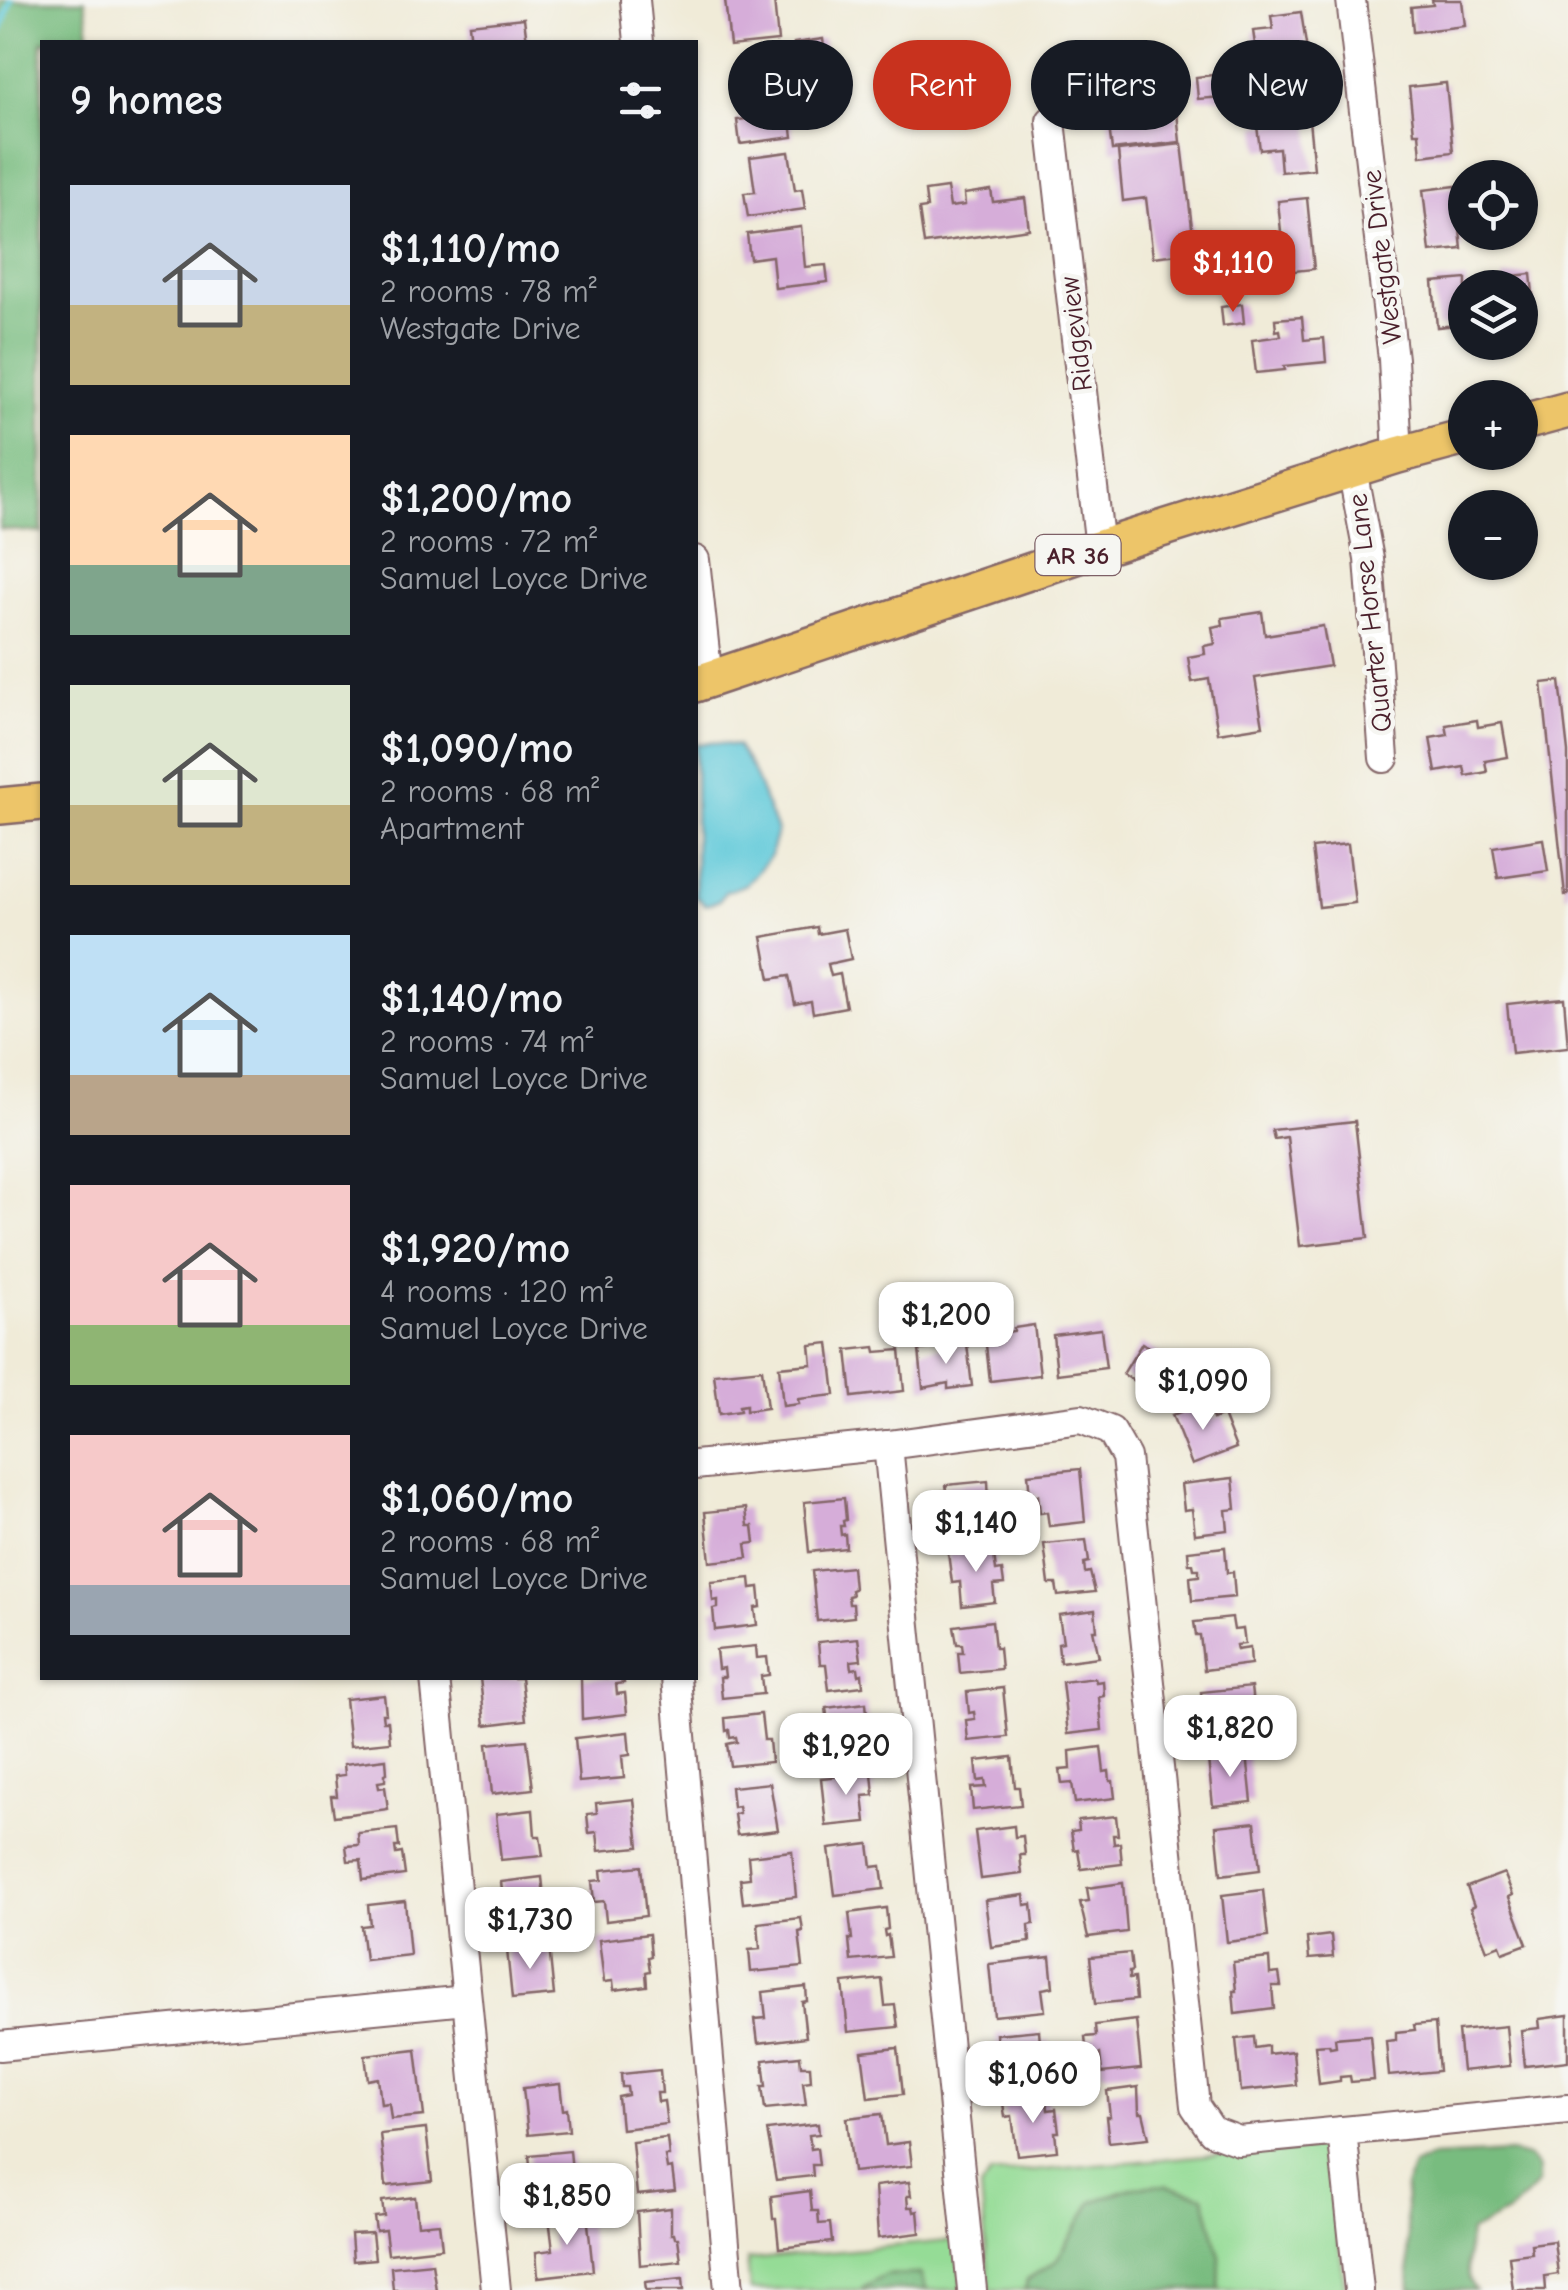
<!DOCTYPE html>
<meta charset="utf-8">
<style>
:root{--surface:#171b24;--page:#242831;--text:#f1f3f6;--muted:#9ea1a6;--accent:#c8321e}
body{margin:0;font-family:"Comic Neue",sans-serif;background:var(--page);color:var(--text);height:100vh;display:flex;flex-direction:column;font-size:38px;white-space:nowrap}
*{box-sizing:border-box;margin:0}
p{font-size:32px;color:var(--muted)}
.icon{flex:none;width:55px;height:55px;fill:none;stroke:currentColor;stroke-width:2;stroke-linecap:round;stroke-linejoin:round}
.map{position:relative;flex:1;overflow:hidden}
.sheet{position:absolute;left:40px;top:40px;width:658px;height:1640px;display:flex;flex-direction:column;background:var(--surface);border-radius:0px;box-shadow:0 2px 8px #0004}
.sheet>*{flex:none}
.banner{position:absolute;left:728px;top:40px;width:690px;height:90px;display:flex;gap:20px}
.tools{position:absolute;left:1448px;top:160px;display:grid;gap:20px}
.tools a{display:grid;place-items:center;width:90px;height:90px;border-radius:50%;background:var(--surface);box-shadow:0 2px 8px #0004;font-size:50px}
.price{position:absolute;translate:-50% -85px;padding:0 22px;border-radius:20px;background:#fff;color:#222;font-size:32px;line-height:65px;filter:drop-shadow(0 2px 5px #0008)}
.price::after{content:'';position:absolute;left:50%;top:60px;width:30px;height:22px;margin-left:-15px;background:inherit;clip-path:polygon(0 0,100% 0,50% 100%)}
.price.selected{background:var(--accent);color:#fff}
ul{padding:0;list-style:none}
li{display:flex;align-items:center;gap:30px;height:250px;padding:0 30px}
li span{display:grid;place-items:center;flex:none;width:280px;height:200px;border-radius:0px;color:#555}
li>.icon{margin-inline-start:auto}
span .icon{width:120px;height:120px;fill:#fffc;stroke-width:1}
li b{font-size:42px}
h2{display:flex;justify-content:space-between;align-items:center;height:120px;padding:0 30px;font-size:42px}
.pill{padding:0 35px;border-radius:45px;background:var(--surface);box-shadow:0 2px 8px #0004;font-size:35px;line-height:90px}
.pill.selected{background:var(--accent);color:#fff}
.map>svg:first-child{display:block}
.green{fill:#95dc96;stroke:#707e60;stroke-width:2.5}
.forest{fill:#78bc7f;stroke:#616e55;stroke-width:2.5}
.water{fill:#5fc9d9;stroke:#547482;stroke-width:2.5}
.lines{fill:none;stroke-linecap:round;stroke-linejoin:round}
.stream{stroke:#5fc9d9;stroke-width:6}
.building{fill:#d6add9}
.minor-casing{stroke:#846668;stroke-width:32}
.major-casing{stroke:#846668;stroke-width:40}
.minor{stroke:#fff;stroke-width:28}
.major{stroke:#edc569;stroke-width:35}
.labels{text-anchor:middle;stroke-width:9;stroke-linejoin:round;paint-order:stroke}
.shield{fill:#f6f6f2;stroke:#7e6067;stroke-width:2.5}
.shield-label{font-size:25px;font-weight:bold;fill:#4a1f2b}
.street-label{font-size:28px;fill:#4a1f2b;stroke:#f6f6f2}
</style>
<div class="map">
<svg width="1568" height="2290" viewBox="0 0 1568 2290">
<rect width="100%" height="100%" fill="#f6f6f2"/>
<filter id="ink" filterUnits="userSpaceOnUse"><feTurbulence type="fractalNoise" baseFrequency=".01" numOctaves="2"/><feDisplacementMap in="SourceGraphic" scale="20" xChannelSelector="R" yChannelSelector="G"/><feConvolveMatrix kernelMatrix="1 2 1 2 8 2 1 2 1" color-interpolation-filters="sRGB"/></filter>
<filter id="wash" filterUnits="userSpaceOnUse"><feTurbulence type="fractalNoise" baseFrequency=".0048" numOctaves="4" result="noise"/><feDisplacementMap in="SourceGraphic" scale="40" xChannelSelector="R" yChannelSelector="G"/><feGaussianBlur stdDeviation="2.25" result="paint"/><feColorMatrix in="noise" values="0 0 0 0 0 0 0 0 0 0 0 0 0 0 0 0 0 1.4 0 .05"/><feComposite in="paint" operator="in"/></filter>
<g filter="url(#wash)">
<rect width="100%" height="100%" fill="#f0ebd8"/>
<g class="green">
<polygon points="1314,2145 1329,2156 1345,2290 1219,2290 1220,2257 1093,2201 1056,2261 1027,2279 1025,2290 990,2290 981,2189 990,2175"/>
<polygon points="958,2240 963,2290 927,2290 920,2274 886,2275 859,2290 750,2290 747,2260"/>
</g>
<g class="forest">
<polygon points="0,0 85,0 90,42 42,42 42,533 0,529"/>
<path d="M 1510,2153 L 1528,2157 L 1538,2169 L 1538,2184 L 1511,2211 L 1470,2232 C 1467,2251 1462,2274 1475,2290 L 1410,2290 L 1405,2187 L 1413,2166 L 1432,2157 Z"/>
<polygon points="1168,2185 1204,2196 1220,2257 1219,2290 1025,2290 1027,2280 1056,2261 1092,2202 1133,2187"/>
<polygon points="920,2274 927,2290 859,2290 886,2275"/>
</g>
<polygon class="water" points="709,742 737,746 752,769 777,831 770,857 747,884 725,892 720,900 706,905 695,896 695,745"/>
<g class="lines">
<polyline class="stream" points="0,33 11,0"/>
</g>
<g id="blocks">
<g class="building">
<polygon points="725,0 774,0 778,41 730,46"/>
<polygon points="1432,0 1462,0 1465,26 1413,32 1411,7 1433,5"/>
<polygon points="1301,12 1307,51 1257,57 1253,31 1273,29 1271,16"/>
<polygon points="524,18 527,42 471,42 469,24"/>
<polygon points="823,39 826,62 797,66 794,43"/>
<polygon points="1221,74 1223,97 1198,99 1196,77"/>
<polygon points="786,83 793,137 740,144 737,120 747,119 743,88"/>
<polygon points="1446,83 1453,152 1421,156 1419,133 1414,133 1409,87"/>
<polygon points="1306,91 1314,169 1281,172 1279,148 1260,150 1257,126 1282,123 1279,94"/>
<polygon points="1176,102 1180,142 1112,150 1107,110"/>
<polygon points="1182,144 1195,252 1153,257 1146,198 1123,201 1118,151"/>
<polygon points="789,152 795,190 802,189 805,209 748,217 744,193 755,192 750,157"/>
<polygon points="1456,186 1458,209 1465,208 1465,229 1460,230 1462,249 1430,252 1423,190"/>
<polygon points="947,188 950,207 965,205 964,194 991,190 993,202 1025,198 1029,229 924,244 919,209 927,208 925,191"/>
<polygon points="1307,198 1314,269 1285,272 1278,201"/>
<polygon points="801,227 805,267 826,265 828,282 775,288 772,256 750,259 747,234"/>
<polygon points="1531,274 1535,314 1520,315 1520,288 1488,288 1487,285 1504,283 1503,277"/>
<polygon points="1466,279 1465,324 1437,327 1433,282"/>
<polygon points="1242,304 1244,323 1223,326 1221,307"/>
<polygon points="1302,317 1304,340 1324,338 1326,362 1284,366 1285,370 1256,373 1252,340 1281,336 1280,330 1276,331 1275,319"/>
<polygon points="1262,612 1265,635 1323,626 1330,666 1255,678 1263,726 1218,733 1209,679 1192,682 1188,657 1205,654 1204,646 1215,644 1212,627 1223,625 1222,618"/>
<polygon points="1560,681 1568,752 1568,895 1565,895 1542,683"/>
<polygon points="1477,720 1478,727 1502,723 1508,757 1485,761 1487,772 1466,776 1464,767 1436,772 1430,738 1448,735 1446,725"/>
<polygon points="1543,839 1548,871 1498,878 1493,847"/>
<polygon points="1348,844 1355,903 1319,907 1312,848"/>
<polygon points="817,927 818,934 845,929 851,959 828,964 831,976 840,974 846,1007 813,1013 811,1001 795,1004 789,976 770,979 762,937"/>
<polygon points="1564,998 1568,1047 1512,1053 1507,1004"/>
<polygon points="1355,1121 1368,1238 1300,1246 1287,1137 1274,1139 1272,1130"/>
<polygon points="1034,1325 1040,1375 990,1381 986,1345 998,1343 997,1333 1014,1331 1014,1328"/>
<polygon points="1101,1329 1106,1368 1057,1374 1053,1335"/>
<polygon points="829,1343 835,1395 798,1399 799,1404 783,1406 779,1367 812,1364 810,1345"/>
<polygon points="1142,1343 1182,1368 1162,1399 1123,1374"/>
<polygon points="967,1344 972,1386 948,1389 948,1383 923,1388 919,1350"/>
<polygon points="875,1347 876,1352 900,1350 904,1391 852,1397 847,1350"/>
<polygon points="762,1369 767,1408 746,1411 746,1405 739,1406 740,1411 719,1414 714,1374"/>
<polygon points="1207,1402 1213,1419 1223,1415 1236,1448 1192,1465 1172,1415"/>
<polygon points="1080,1469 1085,1522 1049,1526 1047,1512 1040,1513 1038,1495 1030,1496 1028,1474"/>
<polygon points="1233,1478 1236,1509 1226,1510 1228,1530 1195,1534 1192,1509 1184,1510 1181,1484"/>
<polygon points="988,1481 990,1525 943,1530 940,1507 945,1507 943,1491 947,1491 946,1485"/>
<polygon points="844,1498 846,1520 843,1521 844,1526 840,1526 841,1535 845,1534 846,1548 809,1552 804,1502"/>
<polygon points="746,1508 748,1526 753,1526 755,1543 746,1544 748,1558 710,1562 705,1512"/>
<polygon points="1086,1540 1089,1562 1084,1563 1085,1573 1090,1572 1095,1592 1058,1596 1056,1584 1049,1584 1044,1544"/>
<polygon points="993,1547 996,1571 1002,1570 1004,1584 993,1585 995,1602 962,1606 960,1582 952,1583 948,1553"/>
<polygon points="1225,1547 1227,1573 1233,1572 1235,1597 1192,1601 1190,1577 1199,1576 1199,1569 1194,1569 1193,1564 1189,1564 1188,1551"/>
<polygon points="852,1567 854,1589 851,1590 852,1595 848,1596 849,1604 853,1604 854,1617 817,1621 812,1571"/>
<polygon points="750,1578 751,1588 759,1587 761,1607 755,1608 757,1625 715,1630 713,1609 718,1608 718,1600 713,1601 711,1582"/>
<polygon points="1095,1610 1097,1630 1093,1630 1099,1657 1060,1662 1058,1643 1063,1642 1059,1615"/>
<polygon points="1232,1618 1234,1630 1243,1629 1245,1644 1236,1645 1237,1650 1250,1648 1251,1664 1204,1670 1200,1635 1196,1635 1194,1622"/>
<polygon points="992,1621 995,1648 999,1648 1001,1669 960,1673 958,1652 963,1652 962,1644 957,1644 954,1626"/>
<polygon points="858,1638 861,1660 851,1661 852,1669 858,1668 859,1675 862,1674 863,1686 829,1690 826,1664 820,1664 818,1642"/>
<polygon points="756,1646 757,1658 767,1657 769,1675 761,1676 763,1694 722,1698 720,1677 725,1677 724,1668 718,1669 716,1650"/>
<polygon points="480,1678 521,1678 526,1720 485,1725"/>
<polygon points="581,1678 623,1678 624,1683 616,1684 617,1694 625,1693 627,1714 582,1719"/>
<polygon points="1095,1678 1096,1682 1103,1681 1104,1696 1099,1697 1102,1730 1068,1734 1062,1682"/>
<polygon points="1251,1687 1256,1731 1212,1736 1210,1717 1203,1717 1201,1692"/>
<polygon points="1003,1688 1008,1737 968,1741 966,1720 975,1719 974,1712 969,1713 967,1692"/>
<polygon points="384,1695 386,1714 382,1714 383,1721 388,1721 390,1742 350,1746 345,1699"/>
<polygon points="866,1703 868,1726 865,1726 866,1731 862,1731 865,1753 827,1757 824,1731 829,1730 826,1708"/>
<polygon points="761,1714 764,1740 769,1740 771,1762 730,1766 727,1744 737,1742 736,1737 730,1738 729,1730 726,1731 725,1718"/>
<polygon points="628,1732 630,1755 622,1756 624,1778 579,1782 575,1738"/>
<polygon points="527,1740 533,1789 492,1794 487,1744"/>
<polygon points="1101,1747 1104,1772 1109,1771 1110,1781 1113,1781 1115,1798 1075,1803 1072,1783 1062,1784 1060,1770 1071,1769 1070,1751"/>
<polygon points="1247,1754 1252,1802 1213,1806 1208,1759"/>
<polygon points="1012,1757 1015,1787 1019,1787 1021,1805 973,1810 971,1788 986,1787 985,1780 978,1781 976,1761"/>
<polygon points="386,1759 387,1773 385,1774 385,1781 378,1782 379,1788 385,1787 388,1809 334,1816 331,1796 337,1796 335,1776 345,1775 344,1764"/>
<polygon points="872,1773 874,1795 863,1796 866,1822 826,1826 821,1778"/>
<polygon points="770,1783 778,1830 737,1835 734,1814 739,1813 738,1806 733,1807 731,1787"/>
<polygon points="634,1799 639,1847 599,1851 597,1832 589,1833 587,1814 597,1813 596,1803"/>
<polygon points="533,1810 535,1836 540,1836 543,1856 501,1860 496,1814"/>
<polygon points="1116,1816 1118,1835 1113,1835 1114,1844 1120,1843 1122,1864 1081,1869 1078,1849 1074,1850 1071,1831 1079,1830 1078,1820"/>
<polygon points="1255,1822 1260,1870 1221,1875 1216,1826"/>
<polygon points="1014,1826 1015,1837 1023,1836 1025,1855 1020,1855 1022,1874 981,1879 975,1831"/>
<polygon points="397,1829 399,1847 395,1847 396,1854 402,1853 405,1875 363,1880 361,1860 348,1861 346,1846 359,1845 358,1833"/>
<polygon points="869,1844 872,1867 881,1866 884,1889 835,1895 829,1849"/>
<polygon points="792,1851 796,1897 743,1903 740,1879 750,1878 748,1856"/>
<polygon points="641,1866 646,1916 606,1921 604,1901 594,1902 592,1881 602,1880 601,1870"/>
<polygon points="1504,1873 1513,1895 1509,1897 1527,1944 1503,1953 1500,1945 1487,1950 1470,1908 1474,1906 1467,1887"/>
<polygon points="542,1877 547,1925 507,1930 501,1882"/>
<polygon points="1123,1883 1127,1932 1088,1937 1080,1902 1089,1901 1087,1888"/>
<polygon points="1263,1890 1268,1937 1227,1942 1222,1895"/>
<polygon points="1024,1895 1025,1905 1032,1904 1034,1924 1029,1925 1030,1942 991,1947 985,1900"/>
<polygon points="405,1901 410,1955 365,1960 361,1926 370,1925 368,1905"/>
<polygon points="886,1908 888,1929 884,1930 885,1936 888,1935 891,1957 851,1961 849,1939 852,1939 849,1913"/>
<polygon points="801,1918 803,1931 799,1932 803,1967 751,1972 749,1950 760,1949 758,1923"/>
<polygon points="649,1934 651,1956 648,1957 650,1971 646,1972 647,1986 614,1990 613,1981 604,1982 599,1940"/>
<polygon points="1331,1935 1333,1957 1309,1959 1307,1938"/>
<polygon points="549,1946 554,1995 512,1999 507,1950"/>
<polygon points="1130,1953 1132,1971 1129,1972 1129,1979 1134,1978 1136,2000 1095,2004 1090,1957"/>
<polygon points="1050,1957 1053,1987 1042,1989 1045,2011 994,2016 989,1964"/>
<polygon points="1269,1958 1270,1974 1279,1973 1281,1986 1272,1986 1274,2009 1235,2014 1233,1991 1236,1991 1233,1962"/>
<polygon points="882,1979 885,2006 895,2005 898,2027 848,2032 843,1983"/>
<polygon points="806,1987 807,2001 802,2002 806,2037 758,2043 755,2019 766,2018 763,1992"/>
<polygon points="1568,2015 1568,2061 1525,2066 1521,2030 1540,2028 1539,2019"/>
<polygon points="1136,2020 1141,2069 1102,2073 1100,2054 1087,2056 1085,2037 1096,2036 1095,2025"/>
<polygon points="1435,2023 1439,2071 1389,2076 1386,2041 1396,2040 1396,2032 1415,2030 1414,2025"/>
<polygon points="1506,2026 1510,2066 1462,2071 1458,2031"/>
<polygon points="1039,2030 1040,2042 1050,2041 1052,2063 1047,2064 1049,2082 1009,2086 1005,2047 997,2047 996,2034"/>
<polygon points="1370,2035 1374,2080 1351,2082 1350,2076 1340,2077 1340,2081 1319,2084 1315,2045 1329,2044 1330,2047 1336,2046 1335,2038"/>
<polygon points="1254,2037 1255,2048 1268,2046 1268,2054 1293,2051 1296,2085 1241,2091 1236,2039"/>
<polygon points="898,2048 903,2094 868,2098 862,2052"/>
<polygon points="416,2049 424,2116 391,2119 389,2103 381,2104 378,2078 368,2080 365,2055"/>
<polygon points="800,2056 801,2066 810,2066 811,2081 803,2082 806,2105 765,2109 762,2086 766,2086 763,2060"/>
<polygon points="660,2070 662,2093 657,2093 658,2102 664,2101 667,2124 621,2129 618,2097 628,2095 627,2087 622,2087 621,2074"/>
<polygon points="560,2084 563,2110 567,2109 569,2131 528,2135 523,2088"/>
<polygon points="1138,2087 1139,2113 1143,2113 1149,2138 1109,2142 1106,2117 1110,2117 1107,2091"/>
<polygon points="1047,2099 1048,2110 1056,2109 1059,2132 1055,2132 1057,2151 1017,2155 1012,2116 1005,2117 1003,2103"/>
<polygon points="882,2114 886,2145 909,2142 912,2166 853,2172 847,2118"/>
<polygon points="818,2124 819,2134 809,2135 811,2149 817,2148 819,2165 812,2165 813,2176 776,2180 767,2130"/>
<polygon points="426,2129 432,2181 386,2186 380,2134"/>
<polygon points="667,2138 669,2156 665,2156 667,2169 672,2168 675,2191 637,2195 632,2142"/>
<polygon points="570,2151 575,2199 534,2203 529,2155"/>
<polygon points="909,2182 911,2196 907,2196 908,2207 913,2207 914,2212 918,2211 920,2233 878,2238 875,2186"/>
<polygon points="810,2191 812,2211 818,2211 819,2224 830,2223 832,2242 779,2248 776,2219 773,2219 771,2196"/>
<polygon points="415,2197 418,2225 439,2223 442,2248 388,2254 385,2230 376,2231 374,2217 384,2216 382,2201"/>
<polygon points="671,2208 671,2234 674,2234 675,2238 678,2238 681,2261 640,2265 637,2212"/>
<polygon points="587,2214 593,2271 538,2277 536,2252 553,2250 549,2218"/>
<polygon points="372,2233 375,2259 353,2261 351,2234"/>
<polygon points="1554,2241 1558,2274 1545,2276 1546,2290 1513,2290 1509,2256 1532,2253 1531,2244"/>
<polygon points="432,2263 436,2290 393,2290 391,2267"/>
<polygon points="683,2278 684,2290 646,2290 645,2282"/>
</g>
</g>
</g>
<g filter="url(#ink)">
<use href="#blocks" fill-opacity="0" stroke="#846668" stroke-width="2.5"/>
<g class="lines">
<g class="minor-casing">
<g id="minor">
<polyline points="635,0 639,42"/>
<polyline points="1351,0 1393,359 1398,455"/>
<polyline points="1051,121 1100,548"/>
<polyline points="1352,469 1369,559 1384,758"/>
<polyline points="695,560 708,680"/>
<polyline points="888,1445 972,2290"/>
<polyline points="695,1465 888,1445 1081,1419 1111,1431 1126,1457 1195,2106 1212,2131 1239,2141 1568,2109"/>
<polyline points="435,1678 496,2290"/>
<polyline points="676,1678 729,2290"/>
<polyline points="0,2046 466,2000"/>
<polyline points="1342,2131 1359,2290"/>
</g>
</g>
<g class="major-casing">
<g id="major">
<polyline points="1520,423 1568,410"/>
<polyline points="695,684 1100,548 1398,455 1465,437"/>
<polyline points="0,806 42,802"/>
</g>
</g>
<use href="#minor" class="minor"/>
<use href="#major" class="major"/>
</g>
</g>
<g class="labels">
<rect class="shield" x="1035.5" y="535" width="85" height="40" rx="8"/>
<g class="shield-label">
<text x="1078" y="564">AR 36</text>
</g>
<g class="street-label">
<text transform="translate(1381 257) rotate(-97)" y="10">Westgate Drive</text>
<text transform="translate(1075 334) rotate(-97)" y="10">Ridgeview</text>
<text transform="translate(1369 613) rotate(-96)" y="10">Quarter Horse Lane</text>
</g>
</g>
</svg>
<div class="tools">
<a><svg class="icon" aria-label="locate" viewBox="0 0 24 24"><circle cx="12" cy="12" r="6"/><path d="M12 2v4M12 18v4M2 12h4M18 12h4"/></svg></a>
<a><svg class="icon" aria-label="layers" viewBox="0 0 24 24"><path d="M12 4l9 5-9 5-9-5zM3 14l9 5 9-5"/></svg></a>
<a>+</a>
<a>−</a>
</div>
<b class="price selected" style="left:1233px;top:315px">$1,110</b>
<b class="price" style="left:946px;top:1367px">$1,200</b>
<b class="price" style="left:1203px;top:1433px">$1,090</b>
<b class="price" style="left:976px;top:1575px">$1,140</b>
<b class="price" style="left:1230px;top:1780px">$1,820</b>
<b class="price" style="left:846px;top:1798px">$1,920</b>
<b class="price" style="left:530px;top:1972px">$1,730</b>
<b class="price" style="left:1033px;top:2126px">$1,060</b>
<b class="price" style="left:567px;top:2248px">$1,850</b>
<div class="banner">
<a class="pill">Buy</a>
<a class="pill selected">Rent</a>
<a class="pill">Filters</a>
<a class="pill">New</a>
</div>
<section class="sheet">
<h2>9 homes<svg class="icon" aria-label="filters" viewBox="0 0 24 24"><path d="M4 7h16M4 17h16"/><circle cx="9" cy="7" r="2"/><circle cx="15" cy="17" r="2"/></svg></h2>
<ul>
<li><span style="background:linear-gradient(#c9d6e8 60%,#c2b280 0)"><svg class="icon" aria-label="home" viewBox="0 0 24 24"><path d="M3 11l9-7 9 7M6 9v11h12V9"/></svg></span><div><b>$1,110/mo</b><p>2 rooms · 78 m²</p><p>Westgate Drive</p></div></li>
<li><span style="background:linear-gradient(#ffd9b3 65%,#7fa58c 0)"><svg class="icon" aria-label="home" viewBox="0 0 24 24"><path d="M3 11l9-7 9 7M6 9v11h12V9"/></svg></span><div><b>$1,200/mo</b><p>2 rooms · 72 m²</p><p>Samuel Loyce Drive</p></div></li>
<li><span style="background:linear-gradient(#dfe7d0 60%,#c2b280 0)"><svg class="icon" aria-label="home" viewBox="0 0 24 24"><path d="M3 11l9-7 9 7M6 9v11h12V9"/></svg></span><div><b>$1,090/mo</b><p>2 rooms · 68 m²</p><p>Apartment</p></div></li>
<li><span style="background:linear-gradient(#bfe0f5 70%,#b9a48a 0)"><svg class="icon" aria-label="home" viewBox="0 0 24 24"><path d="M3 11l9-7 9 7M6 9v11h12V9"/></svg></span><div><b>$1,140/mo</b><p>2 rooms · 74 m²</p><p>Samuel Loyce Drive</p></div></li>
<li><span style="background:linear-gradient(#f6c9c9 70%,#8fb573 0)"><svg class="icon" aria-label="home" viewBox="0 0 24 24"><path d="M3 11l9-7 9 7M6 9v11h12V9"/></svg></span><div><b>$1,920/mo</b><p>4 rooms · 120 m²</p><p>Samuel Loyce Drive</p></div></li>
<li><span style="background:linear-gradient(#f6c9c9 75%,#9aa5b1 0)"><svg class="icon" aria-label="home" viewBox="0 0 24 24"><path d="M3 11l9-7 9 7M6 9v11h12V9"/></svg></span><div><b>$1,060/mo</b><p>2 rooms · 68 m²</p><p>Samuel Loyce Drive</p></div></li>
</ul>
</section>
</div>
